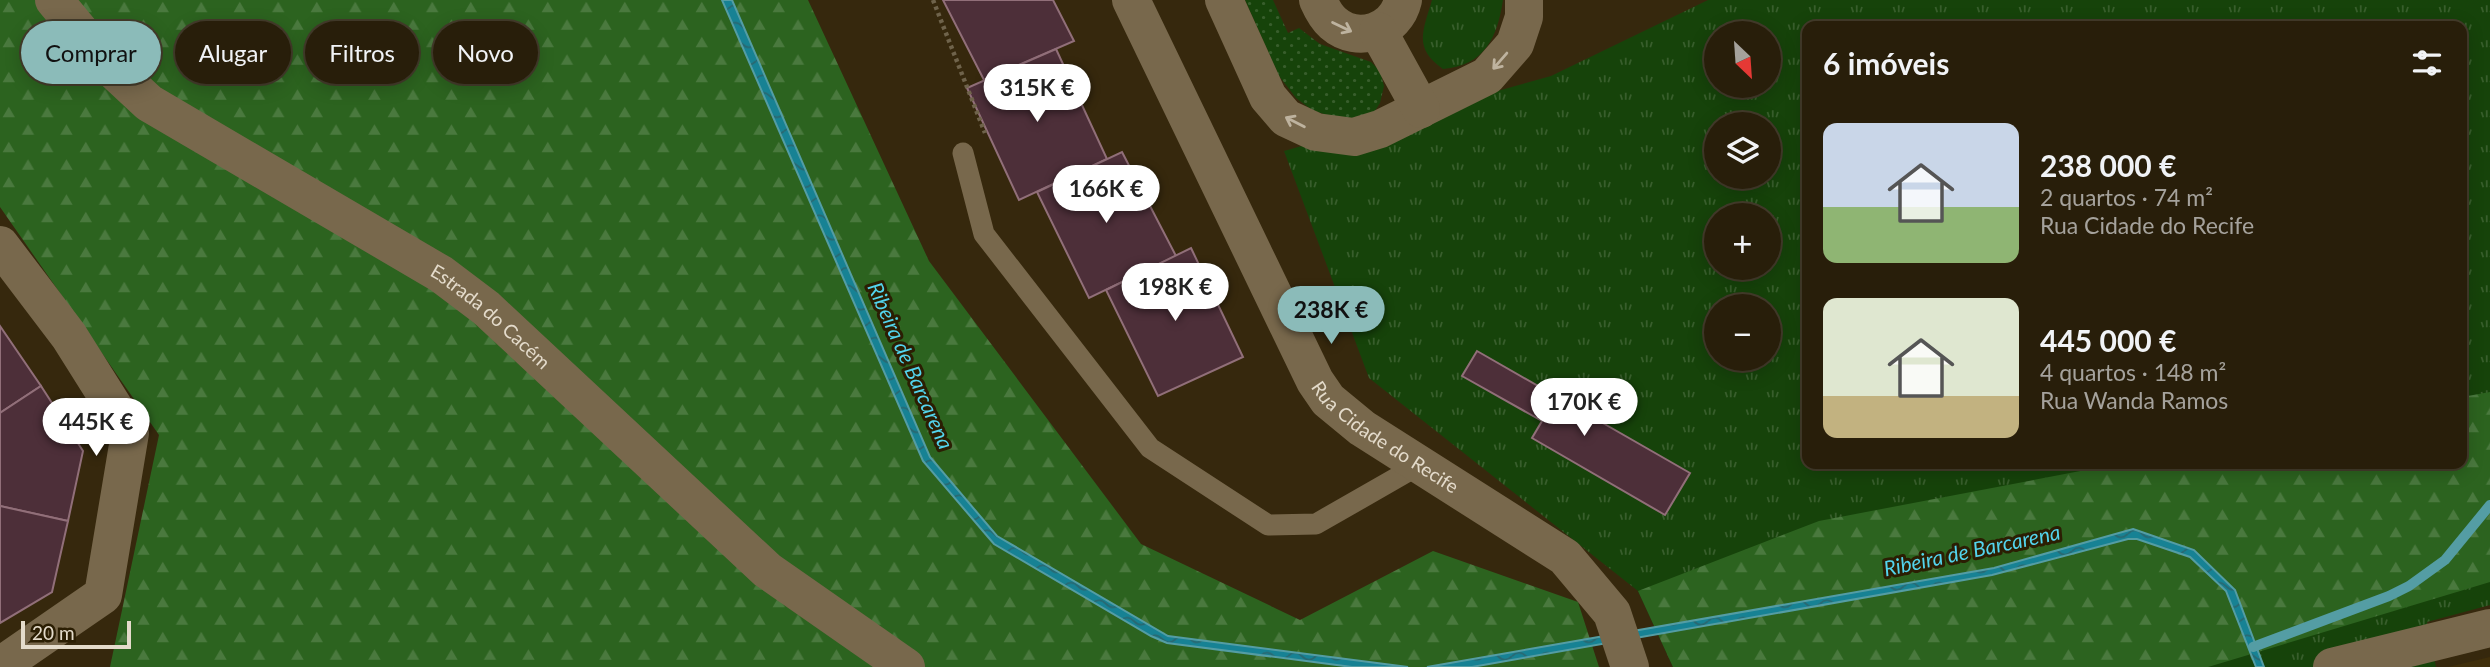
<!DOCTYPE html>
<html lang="pt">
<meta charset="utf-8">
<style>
:root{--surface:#281e0a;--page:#302713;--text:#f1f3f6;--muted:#a5a29c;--line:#443c2b;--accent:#8bbbb9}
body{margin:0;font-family:Lato,sans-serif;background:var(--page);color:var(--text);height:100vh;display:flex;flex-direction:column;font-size:26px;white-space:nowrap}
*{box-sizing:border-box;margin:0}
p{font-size:23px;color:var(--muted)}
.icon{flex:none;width:38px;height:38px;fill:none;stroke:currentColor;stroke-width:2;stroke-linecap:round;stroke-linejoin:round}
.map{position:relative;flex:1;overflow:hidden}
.sheet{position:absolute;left:1802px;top:21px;width:665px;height:448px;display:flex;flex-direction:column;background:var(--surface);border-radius:14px;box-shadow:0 4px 18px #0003,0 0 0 2px var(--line)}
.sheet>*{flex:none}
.hud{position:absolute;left:21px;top:21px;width:665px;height:63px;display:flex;gap:14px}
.needle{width:46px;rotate:155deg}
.fabs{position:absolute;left:1704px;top:21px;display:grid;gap:14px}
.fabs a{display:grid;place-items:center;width:77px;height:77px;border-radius:50%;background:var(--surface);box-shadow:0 4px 18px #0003,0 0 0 2px var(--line);font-size:35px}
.scale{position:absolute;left:21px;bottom:18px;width:110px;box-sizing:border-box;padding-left:7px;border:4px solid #e4dbcb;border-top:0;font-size:19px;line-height:24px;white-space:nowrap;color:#e4dbcb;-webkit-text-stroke:5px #2b1e03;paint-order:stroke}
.price{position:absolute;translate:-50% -60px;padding:0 16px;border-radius:24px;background:#fff;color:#222;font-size:23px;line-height:46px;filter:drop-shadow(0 2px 4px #0008)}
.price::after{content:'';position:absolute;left:50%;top:42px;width:21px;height:16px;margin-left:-10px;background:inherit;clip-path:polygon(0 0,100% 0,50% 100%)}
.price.current{background:var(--accent);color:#111}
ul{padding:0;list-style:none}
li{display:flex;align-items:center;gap:21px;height:175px;padding:0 21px}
li span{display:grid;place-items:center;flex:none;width:196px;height:140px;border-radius:14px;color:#555}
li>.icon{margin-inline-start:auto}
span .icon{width:84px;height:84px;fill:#fffc;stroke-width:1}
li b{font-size:30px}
h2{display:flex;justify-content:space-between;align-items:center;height:84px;padding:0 21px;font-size:30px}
.pill{padding:0 24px;border-radius:32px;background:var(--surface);box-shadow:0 4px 18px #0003,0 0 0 2px var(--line);font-size:24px;line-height:63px}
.pill.current{background:var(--accent);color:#111}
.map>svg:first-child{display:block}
.built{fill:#402f0b}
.grass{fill:url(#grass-tufts);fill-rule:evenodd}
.forest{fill:url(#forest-firs)}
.park{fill:url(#park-dots)}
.water{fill:url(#water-waves);stroke:#549da4;stroke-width:2}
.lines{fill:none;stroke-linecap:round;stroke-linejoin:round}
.stream{stroke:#549da4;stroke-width:10}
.building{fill:#4d2f39;stroke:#916f79;stroke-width:2}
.path{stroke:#6f634b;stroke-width:4.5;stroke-dasharray:3.5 3.5;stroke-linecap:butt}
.service{stroke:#78684c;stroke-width:21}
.minor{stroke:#78684c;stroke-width:38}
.tertiary{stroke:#78684c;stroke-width:38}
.oneway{stroke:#beb39f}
.labels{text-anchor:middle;stroke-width:6;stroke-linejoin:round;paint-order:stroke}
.street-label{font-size:19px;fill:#e4dbcb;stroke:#2b1e03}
.water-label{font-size:21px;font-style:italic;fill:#53d4ed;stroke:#2b1e03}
</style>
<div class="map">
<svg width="2490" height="667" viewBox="0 0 2490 667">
<defs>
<pattern id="grass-tufts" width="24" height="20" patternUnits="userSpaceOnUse" patternTransform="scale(1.75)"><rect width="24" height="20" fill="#16430a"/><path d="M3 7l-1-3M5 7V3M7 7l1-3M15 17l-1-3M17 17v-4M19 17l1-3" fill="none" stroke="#385e2c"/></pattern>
<pattern id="forest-firs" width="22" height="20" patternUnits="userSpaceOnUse" patternTransform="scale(1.75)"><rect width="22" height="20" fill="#2c631f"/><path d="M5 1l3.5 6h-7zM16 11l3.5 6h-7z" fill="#4a793e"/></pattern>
<pattern id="park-dots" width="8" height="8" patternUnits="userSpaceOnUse" patternTransform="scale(1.75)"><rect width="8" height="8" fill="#16430a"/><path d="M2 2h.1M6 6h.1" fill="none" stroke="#385e2c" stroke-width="1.8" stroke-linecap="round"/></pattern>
<pattern id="water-waves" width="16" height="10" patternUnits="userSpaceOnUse" patternTransform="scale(1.75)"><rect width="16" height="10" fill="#178294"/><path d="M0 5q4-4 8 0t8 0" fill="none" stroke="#296871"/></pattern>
</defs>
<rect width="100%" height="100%" fill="#36280d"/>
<polygon class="built" points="2490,657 2490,667 2448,667"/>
<g class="grass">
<path d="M 1432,0 L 1503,0 C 1497,38 1485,65 1443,69 C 1413,48 1423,31 1432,0 Z"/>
<path d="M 1708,0 L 2490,0 L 2490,605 L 2427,622 L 2436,667 L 1673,667 L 1638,591 L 1369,378 L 1284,151 L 1551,76 ZM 1808,26 L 2462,26 L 2462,464 L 1808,464 ZM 1717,33 L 1769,33 L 1769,86 L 1717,86 ZM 1717,124 L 1769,124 L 1769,177 L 1717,177 ZM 1717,215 L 1769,215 L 1769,268 L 1717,268 ZM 1717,306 L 1769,306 L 1769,359 L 1717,359 Z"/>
</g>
<g class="forest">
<polygon points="0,0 808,0 929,261 1141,544 1300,620 1433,551 1578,602 1599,667 110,667 159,435 0,207"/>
<polygon points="2490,392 2490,582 2208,667 1673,667 1638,591 1819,521 2117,464 2462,464 2462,397"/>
</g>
<polygon class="park" points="1245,0 1273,0 1288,33 1299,28 1320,44 1371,62 1380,71 1384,86 1380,103 1373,114 1347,122 1312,110 1296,98 1279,76"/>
<g class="water">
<polygon points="722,0 732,0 930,457 997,536 1168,636 1408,667 1352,667 1167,643 1151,636 994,544 988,537 923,461"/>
<polygon points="2133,529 2194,550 2235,590 2264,667 2256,667 2226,591 2190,557 2137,539 2128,539 1992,575 1472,667 1427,667 1994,568"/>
</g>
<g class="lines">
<polyline class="stream" points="2253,647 2389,596 2409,586 2445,560 2490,505"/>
</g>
<g class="building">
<polygon points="943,0 1053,0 1074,41 984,80"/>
<polygon points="1056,49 1107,159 1019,200 967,88"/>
<polygon points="1122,152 1176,256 1089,298 1037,192"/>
<polygon points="1191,248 1243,357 1158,396 1106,290"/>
<polygon points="0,326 41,386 0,413"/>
<polygon points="1477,351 1690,473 1665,515 1532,438 1542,421 1462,376"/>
<polygon points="41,386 83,451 68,521 0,506 0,413"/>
<polygon points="0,506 68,521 52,592 0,623"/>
</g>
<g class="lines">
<polyline class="path" points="933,0 985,133"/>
<polyline class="service" points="963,153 984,234 1150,448 1268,525 1316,524 1419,465"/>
<g class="minor">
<path id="s1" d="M 1131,0 L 1315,381 L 1328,400 L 1362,428 L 1565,557 L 1612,613 L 1630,667"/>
<polyline points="1224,0 1268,97 1286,118 1316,132 1354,137 1380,129 1487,76 1515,44 1524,17 1524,0"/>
<path d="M 1318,0 C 1322,9 1326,17 1333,23 C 1358,45 1396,31 1403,0"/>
<polyline points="1378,31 1421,109"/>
<polyline points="0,245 69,336 130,433 103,595 0,666"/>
</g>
<g class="tertiary">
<path id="s2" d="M 54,0 L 107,64 L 149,103 L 441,274 L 486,308 L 767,570 L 906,667"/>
<polyline points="2332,667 2490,628"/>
</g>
</g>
<defs><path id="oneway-shaft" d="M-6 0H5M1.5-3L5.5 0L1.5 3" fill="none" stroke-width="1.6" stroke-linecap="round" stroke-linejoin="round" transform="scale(1.75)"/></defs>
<g class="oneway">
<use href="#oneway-shaft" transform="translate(1342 27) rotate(26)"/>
<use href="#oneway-shaft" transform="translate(1500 61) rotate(131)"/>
<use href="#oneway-shaft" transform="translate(1295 122) rotate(-153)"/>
</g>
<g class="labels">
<g class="street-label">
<text dy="7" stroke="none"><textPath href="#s2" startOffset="544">Estrada do Cacém</textPath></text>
<text dy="7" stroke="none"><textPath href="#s1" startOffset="514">Rua Cidade do Recife</textPath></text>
</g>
<g class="water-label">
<text transform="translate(910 366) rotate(66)" y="7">Ribeira de Barcarena</text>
<text transform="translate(1972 551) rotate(-12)" y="7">Ribeira de Barcarena</text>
</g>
</g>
</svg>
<div class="fabs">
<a><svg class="needle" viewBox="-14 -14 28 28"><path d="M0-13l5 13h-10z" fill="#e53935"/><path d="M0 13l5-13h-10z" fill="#a5a29c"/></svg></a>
<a><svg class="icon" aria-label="layers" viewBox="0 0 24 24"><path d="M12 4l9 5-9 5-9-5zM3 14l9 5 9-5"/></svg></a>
<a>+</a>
<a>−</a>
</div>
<div class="scale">20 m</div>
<b class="price" style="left:1037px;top:124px">315K €</b>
<b class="price" style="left:1106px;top:225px">166K €</b>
<b class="price" style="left:1175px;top:323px">198K €</b>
<b class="price current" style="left:1331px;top:346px">238K €</b>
<b class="price" style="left:1584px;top:438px">170K €</b>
<b class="price" style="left:96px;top:458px">445K €</b>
<div class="hud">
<a class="pill current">Comprar</a>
<a class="pill">Alugar</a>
<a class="pill">Filtros</a>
<a class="pill">Novo</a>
</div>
<section class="sheet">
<h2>6 imóveis<svg class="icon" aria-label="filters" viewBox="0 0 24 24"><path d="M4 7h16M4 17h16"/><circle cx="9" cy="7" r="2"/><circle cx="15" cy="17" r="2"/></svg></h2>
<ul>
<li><span style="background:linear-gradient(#c9d6e8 60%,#8fb573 0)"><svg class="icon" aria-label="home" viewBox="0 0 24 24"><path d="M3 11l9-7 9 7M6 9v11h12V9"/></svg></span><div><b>238 000 €</b><p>2 quartos · 74 m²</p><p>Rua Cidade do Recife</p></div></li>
<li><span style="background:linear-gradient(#dfe7d0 70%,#c2b280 0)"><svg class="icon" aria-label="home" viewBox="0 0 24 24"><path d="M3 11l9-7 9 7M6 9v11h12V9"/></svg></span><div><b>445 000 €</b><p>4 quartos · 148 m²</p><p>Rua Wanda Ramos</p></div></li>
</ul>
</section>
</div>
